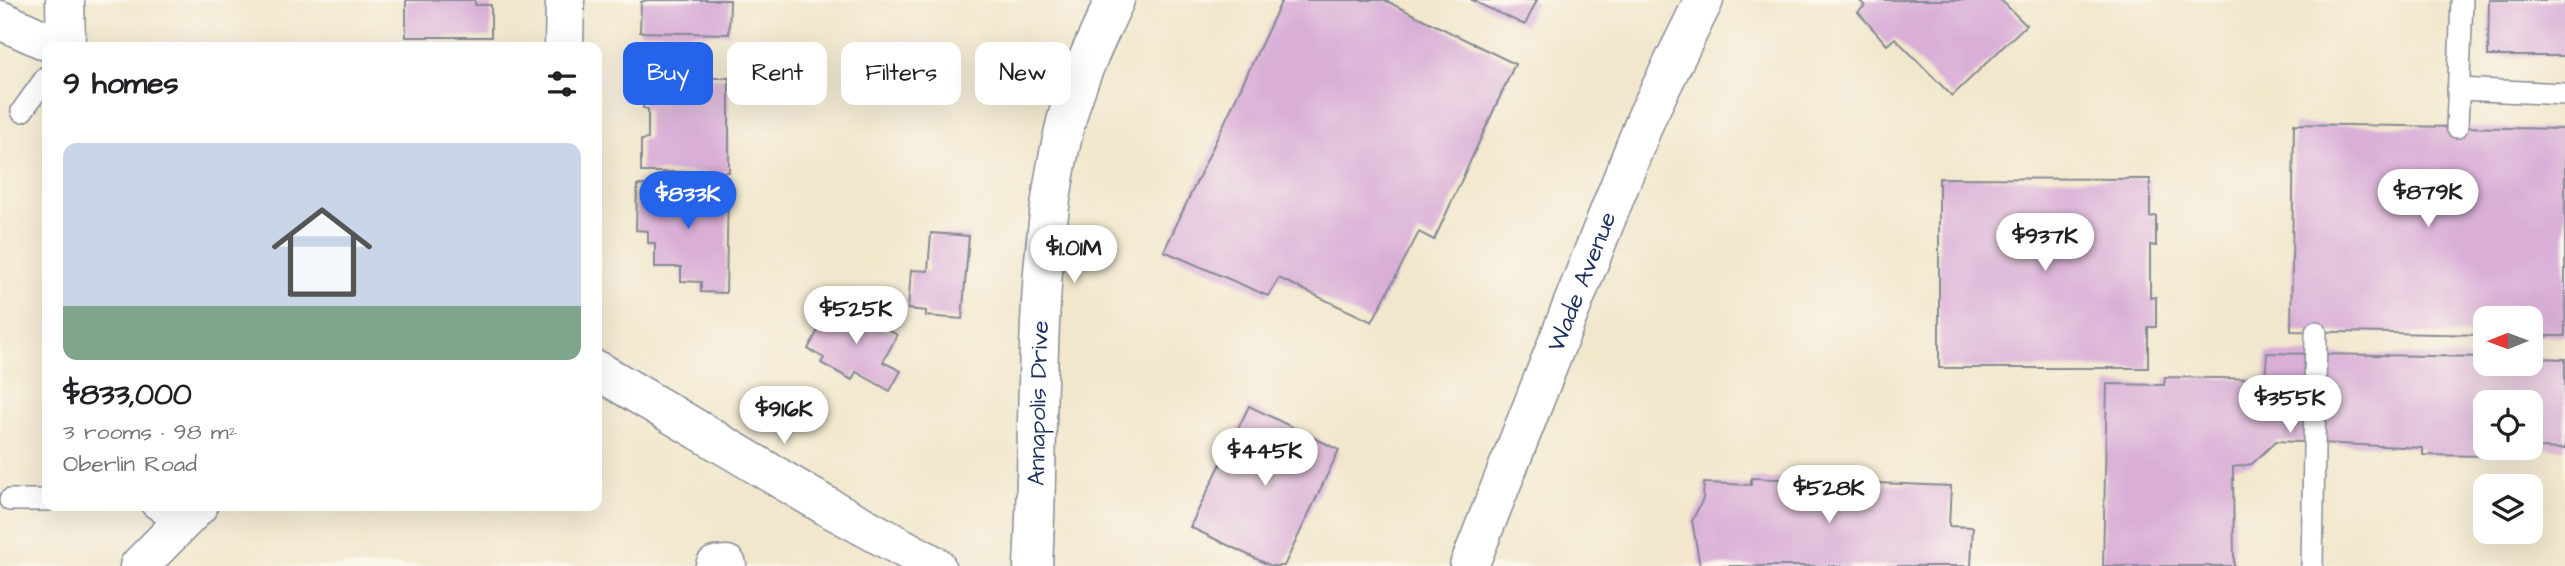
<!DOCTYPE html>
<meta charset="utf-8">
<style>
:root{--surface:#fff;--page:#f6f6f6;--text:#202124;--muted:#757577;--accent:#2563eb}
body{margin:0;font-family:"Architects Daughter",sans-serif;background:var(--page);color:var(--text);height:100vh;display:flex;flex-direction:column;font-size:26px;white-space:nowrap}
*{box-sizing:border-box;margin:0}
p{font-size:23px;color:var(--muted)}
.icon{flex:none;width:38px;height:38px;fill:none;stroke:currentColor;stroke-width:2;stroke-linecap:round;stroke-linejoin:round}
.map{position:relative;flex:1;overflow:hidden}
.side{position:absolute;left:42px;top:42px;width:560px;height:469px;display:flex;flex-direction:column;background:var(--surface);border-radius:14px;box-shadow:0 7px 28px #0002}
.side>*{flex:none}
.top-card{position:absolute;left:623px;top:42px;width:665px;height:63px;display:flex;gap:14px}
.needle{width:46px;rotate:269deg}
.buttons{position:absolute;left:2473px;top:306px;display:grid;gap:14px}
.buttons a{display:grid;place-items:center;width:70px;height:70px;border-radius:14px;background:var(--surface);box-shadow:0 7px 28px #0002;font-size:35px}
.price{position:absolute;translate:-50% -60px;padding:0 16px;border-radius:24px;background:#fff;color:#222;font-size:23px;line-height:46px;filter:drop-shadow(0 2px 4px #0008)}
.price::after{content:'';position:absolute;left:50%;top:42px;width:21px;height:16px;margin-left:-10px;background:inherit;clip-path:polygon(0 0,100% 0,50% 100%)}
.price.current{background:var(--accent);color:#fff}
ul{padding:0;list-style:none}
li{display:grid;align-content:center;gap:14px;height:371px;padding:0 21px}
li span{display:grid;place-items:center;height:217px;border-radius:14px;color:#555}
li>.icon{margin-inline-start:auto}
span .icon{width:126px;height:126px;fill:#fffc;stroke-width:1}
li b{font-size:30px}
h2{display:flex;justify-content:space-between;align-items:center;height:84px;padding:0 21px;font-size:30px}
.tag{padding:0 24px;border-radius:14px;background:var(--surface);box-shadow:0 7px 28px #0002;font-size:24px;line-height:63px}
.tag.current{background:var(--accent);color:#fff}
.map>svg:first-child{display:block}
.building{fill:#d9aed7}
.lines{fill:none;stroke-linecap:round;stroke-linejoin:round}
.lane-casing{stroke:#868b95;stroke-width:24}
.street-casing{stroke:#868b95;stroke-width:41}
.secondary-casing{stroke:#868b95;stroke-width:41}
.primary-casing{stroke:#868b95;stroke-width:41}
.lane{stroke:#fff;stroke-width:21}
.street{stroke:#fff;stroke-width:38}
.secondary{stroke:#fff;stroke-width:38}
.primary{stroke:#fff;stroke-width:38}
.labels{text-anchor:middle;stroke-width:6;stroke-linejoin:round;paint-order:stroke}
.street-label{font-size:24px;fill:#1b2f5e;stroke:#fbf7ec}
</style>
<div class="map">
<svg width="2565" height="566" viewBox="0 0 2565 566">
<rect width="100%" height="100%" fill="#fbf7ec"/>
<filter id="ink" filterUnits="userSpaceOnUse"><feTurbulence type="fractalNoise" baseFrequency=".0143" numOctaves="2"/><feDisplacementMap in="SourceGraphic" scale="14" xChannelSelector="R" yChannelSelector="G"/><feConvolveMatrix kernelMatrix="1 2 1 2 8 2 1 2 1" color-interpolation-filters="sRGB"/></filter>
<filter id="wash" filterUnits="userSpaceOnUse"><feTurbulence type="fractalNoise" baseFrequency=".00686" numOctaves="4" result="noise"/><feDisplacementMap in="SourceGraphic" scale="28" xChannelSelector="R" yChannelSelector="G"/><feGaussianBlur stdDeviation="1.57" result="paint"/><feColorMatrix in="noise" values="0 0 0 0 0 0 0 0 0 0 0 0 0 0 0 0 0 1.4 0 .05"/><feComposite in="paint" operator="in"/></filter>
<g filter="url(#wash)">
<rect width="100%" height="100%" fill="#f2e7cc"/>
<g id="blocks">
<g class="building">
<polygon points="406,0 475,0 475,5 491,5 491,37 406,37"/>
<polygon points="647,0 730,0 729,34 640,32 641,2"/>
<polygon points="1282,0 1384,0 1515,64 1434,240 1419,232 1372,322 1279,278 1268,296 1164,251"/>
<polygon points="1471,0 1537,0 1525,25"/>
<polygon points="1859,0 2001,0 2026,25 1952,96 1895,38 1887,45 1858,12 1865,6"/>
<polygon points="2489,0 2565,0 2565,56 2488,56"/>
<polygon points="643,78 729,78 729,172 641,172 641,140 648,139 648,109 643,108"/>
<polygon points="2294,124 2565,129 2565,336 2530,336 2530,318 2485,318 2485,335 2291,331"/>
<polygon points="1939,178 2150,179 2150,217 2156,216 2156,246 2150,245 2150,298 2156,297 2156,327 2148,327 2148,368 1939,368"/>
<polygon points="637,185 728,187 726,293 701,292 701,282 681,281 681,267 655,267 655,243 648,243 648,231 636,230"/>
<polygon points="931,233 969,236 962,319 926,316 926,311 908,309 911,270 928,271"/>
<polygon points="858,303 880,316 876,323 897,335 883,362 901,371 890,391 856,372 852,380 821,363 824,358 808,349 831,306 850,317"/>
<polygon points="2267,353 2485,357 2485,364 2530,364 2530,358 2565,359 2565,449 2530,448 2530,402 2485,402 2485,448 2488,448 2488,456 2423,455 2423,448 2276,441 2252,464 2233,467 2234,566 2103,566 2107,384 2164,385 2165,377 2265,379"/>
<polygon points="1249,406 1339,450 1284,566 1271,566 1190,527"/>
<polygon points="1751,478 1951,486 1949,526 1973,527 1971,566 1700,566 1692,521 1703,499 1704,483 1751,485"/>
</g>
</g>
</g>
<g filter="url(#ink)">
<use href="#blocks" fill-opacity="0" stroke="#868b95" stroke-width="2"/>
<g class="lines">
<g class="lane-casing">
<g id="lane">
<polyline points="2458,89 2565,94"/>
<polyline points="22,111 47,76"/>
<polyline points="2457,127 2462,0"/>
<polyline points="10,500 47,500"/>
<polyline points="152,506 180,526"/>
<polyline points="2312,566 2316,332"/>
</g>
</g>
<g class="street-casing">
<g id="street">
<polyline points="65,0 66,47"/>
<polyline points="564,47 565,0"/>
<polyline points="139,566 198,506"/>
<polyline points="715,566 727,565"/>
</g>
</g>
<g class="secondary-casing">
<g id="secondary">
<polyline points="0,20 60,47"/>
<polyline points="597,370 828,507 936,566"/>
<path id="s1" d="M 1033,566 C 1041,418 1030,263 1067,118 C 1078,77 1097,38 1115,0"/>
</g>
</g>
<g class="primary-casing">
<g id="primary">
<path id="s2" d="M 1469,566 L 1647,116 L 1704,0"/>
</g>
</g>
<use href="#lane" class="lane"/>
<use href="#street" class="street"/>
<use href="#secondary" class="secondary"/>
<use href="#primary" class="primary"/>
</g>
</g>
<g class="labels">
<g class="street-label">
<text dy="8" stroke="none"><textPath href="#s2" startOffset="306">Wade Avenue</textPath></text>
<text dy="8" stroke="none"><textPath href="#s1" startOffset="163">Annapolis Drive</textPath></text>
</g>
</g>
</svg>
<div class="buttons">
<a><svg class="needle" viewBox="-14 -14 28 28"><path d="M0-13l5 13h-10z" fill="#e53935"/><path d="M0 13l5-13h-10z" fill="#757577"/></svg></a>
<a><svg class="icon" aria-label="locate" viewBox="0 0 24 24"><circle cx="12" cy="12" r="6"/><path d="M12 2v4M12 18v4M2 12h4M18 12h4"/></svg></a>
<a><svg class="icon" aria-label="layers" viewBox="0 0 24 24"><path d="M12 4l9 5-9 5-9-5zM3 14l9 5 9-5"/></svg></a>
</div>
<b class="price" style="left:2428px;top:229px">$879K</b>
<b class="price current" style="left:688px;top:231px">$833K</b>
<b class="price" style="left:2045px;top:273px">$937K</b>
<b class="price" style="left:1074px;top:285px">$1.01M</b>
<b class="price" style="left:856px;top:346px">$525K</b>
<b class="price" style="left:2290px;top:435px">$355K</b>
<b class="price" style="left:784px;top:446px">$916K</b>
<b class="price" style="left:1265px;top:488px">$445K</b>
<b class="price" style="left:1829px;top:525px">$528K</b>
<div class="top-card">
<a class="tag current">Buy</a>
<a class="tag">Rent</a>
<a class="tag">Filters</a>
<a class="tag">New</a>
</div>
<section class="side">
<h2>9 homes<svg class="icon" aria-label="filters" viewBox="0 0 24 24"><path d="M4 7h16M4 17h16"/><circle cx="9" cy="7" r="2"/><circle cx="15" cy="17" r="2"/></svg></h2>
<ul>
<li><span style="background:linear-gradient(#c9d6e8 75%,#7fa58c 0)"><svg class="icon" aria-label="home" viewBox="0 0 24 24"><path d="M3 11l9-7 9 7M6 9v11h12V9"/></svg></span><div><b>$833,000</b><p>3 rooms · 98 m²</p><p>Oberlin Road</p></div></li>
</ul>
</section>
</div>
